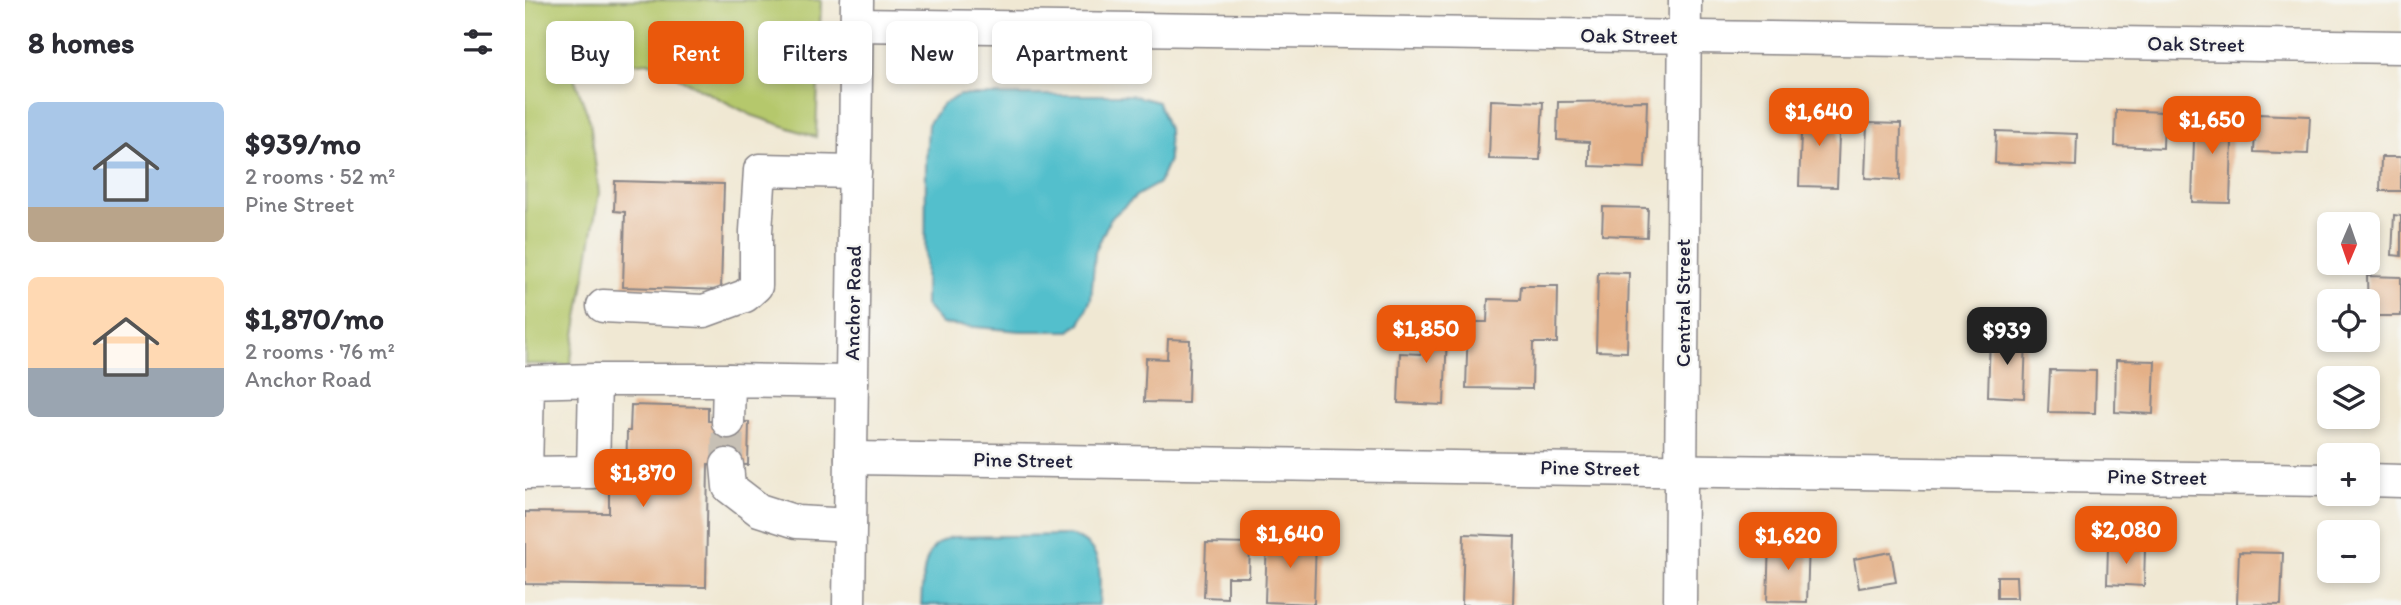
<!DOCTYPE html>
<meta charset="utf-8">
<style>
:root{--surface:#fff;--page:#f7f7f7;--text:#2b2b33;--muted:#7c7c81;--accent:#ea580c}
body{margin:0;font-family:Itim,sans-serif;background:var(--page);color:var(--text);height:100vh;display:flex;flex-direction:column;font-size:26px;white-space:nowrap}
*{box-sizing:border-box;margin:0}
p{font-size:23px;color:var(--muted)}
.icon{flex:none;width:38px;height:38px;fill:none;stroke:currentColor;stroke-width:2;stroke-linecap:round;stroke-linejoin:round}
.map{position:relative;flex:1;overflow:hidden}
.drawer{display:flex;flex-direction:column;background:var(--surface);width:525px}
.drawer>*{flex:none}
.guide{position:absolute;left:21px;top:21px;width:665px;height:63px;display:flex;gap:14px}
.needle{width:46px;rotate:182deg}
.buttons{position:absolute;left:1792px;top:212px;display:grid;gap:14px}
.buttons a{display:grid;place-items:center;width:63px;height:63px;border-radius:10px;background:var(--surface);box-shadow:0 4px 10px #0003;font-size:35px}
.price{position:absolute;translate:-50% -60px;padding:0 16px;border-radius:14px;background:var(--accent);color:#fff;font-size:23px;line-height:46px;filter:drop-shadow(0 2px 4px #0008)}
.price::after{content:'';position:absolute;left:50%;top:42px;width:21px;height:16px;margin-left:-10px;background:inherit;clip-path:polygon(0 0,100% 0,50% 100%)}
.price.current{background:#222;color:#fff}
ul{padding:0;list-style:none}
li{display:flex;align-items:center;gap:21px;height:175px;padding:0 28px}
li span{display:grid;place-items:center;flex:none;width:196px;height:140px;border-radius:10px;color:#555}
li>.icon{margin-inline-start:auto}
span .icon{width:84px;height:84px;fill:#fffc;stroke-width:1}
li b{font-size:30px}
h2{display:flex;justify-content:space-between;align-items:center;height:84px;padding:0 28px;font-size:30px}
.tag{padding:0 24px;border-radius:10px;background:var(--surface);box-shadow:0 4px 10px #0003;font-size:24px;line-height:63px}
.tag.current{background:var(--accent);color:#fff}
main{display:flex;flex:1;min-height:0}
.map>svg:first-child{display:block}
.green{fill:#b5c86c;stroke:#6c7554;stroke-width:2}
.water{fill:#52bfcc;stroke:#3a7084;stroke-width:2}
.building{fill:#e4b087}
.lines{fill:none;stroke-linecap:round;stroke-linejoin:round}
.minor-tunnel{stroke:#c7c0b5;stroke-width:32;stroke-dasharray:32 16;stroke-linecap:butt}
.minor-casing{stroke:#898587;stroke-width:35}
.minor{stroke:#fff;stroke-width:32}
.labels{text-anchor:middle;stroke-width:5;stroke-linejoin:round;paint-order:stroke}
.street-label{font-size:21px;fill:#22223b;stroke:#f6f6f2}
</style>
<main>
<section class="drawer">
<h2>8 homes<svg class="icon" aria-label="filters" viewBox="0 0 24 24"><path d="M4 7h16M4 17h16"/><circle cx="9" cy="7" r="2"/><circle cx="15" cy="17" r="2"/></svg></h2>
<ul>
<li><span style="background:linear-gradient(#a9c7e8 75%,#b9a48a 0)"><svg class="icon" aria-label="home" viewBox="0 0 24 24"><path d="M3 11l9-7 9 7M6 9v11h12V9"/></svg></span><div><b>$939/mo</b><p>2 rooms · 52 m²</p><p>Pine Street</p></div></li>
<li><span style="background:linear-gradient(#ffd9b3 65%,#9aa5b1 0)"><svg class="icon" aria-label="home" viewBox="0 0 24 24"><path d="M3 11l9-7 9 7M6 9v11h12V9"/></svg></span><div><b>$1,870/mo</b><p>2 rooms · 76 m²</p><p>Anchor Road</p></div></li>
</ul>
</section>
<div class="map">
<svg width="1876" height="605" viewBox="0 0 1876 605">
<rect width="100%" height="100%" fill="#f6f6f2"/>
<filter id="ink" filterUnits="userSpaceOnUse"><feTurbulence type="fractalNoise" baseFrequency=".0143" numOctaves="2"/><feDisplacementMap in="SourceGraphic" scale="14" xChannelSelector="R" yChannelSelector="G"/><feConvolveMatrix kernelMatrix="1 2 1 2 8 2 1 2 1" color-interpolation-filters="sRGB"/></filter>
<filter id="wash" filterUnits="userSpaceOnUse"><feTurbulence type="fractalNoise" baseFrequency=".00686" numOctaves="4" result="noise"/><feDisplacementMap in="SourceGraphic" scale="28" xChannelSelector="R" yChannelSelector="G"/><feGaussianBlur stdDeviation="1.57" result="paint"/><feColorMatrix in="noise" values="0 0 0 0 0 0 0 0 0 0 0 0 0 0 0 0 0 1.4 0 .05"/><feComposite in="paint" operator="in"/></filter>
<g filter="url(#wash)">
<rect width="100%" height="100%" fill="#f0e8d3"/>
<polygon class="green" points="0,0 296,0 291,137 226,115 123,62 46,69 65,121 74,193 45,365 0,364"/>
<g class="water">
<polygon points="434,95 606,95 633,102 643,129 644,160 634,183 611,196 585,219 570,252 566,299 555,323 545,331 495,331 417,324 400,305 401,162 403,124 417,105"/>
<path d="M 543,535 C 580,544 575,575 574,605 L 396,605 C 398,578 396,543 428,537 Z"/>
</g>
<g id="blocks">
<g class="building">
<polygon points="966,100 1018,102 1015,160 964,159"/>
<polygon points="1122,101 1120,168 1064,166 1064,142 1032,140 1033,102"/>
<polygon points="1277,109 1315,110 1312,187 1274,186"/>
<polygon points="1670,109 1708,111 1705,203 1667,202"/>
<polygon points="1591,110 1639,112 1638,148 1590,146"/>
<polygon points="1731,114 1785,116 1783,154 1729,152"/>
<polygon points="1342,123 1376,124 1375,180 1340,178"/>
<polygon points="1471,131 1552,134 1551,166 1470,163"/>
<polygon points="1856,157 1876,157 1876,191 1855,191"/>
<polygon points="90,181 199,184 196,290 98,287 100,212 89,211"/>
<polygon points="1078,207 1123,208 1122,237 1077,235"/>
<polygon points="1869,215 1876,216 1876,256 1867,255"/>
<polygon points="1073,272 1104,273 1102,352 1071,351"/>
<polygon points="1842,276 1876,277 1876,316 1843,316"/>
<polygon points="996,286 1033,286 1032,343 1008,343 1007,389 941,388 943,322 962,322 963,299 995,300"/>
<polygon points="897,313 923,313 919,405 873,403 875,353 896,354"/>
<polygon points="1465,336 1501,337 1499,398 1463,396"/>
<polygon points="643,339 665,340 663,403 619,402 621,358 642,359"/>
<polygon points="1591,360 1630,361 1628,414 1590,412"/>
<polygon points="1525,370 1571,371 1570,413 1523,412"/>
<polygon points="106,405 183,407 183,421 224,422 223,465 183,464 181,587 0,584 0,512 84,513 84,490 101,491 102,431 105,431"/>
<polygon points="939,534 990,536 988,605 937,605"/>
<polygon points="742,536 791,538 789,604 740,602"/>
<polygon points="1244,542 1284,543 1282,602 1242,601"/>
<polygon points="681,543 725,544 724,577 702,577 702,598 679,597"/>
<polygon points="1583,546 1620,547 1619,586 1582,584"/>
<polygon points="1366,552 1371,582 1334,588 1329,559"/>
<polygon points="1714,552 1758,553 1756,605 1712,604"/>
<polygon points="1472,576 1491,576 1492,598 1472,598"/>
</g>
</g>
</g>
<g filter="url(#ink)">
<use href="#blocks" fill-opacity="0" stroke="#898587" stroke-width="2"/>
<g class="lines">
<polyline class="minor-tunnel" points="202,465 203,422"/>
<g class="minor-casing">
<g id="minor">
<polyline points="332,25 1876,47"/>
<polyline points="78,306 179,311 220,296 231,286 231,231 235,170 330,172"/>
<polyline points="70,380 68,472 1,473 3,382 70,380 204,380"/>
<polyline points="203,422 204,380 327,382"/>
<polyline points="326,458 1804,480"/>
<polyline points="202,465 204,487 234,510 272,522 325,525"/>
<polyline points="1843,480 1876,481"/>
<polyline points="324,605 332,0"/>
<polyline points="1155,605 1160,0"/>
</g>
</g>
<use href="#minor" class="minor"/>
</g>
</g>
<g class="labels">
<g class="street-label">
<text transform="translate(1104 36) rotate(1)" y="7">Oak Street</text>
<text transform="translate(1671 44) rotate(1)" y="7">Oak Street</text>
<text transform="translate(328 303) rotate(-89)" y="7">Anchor Road</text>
<text transform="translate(1158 303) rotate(-90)" y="7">Central Street</text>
<text transform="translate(498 460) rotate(1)" y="7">Pine Street</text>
<text transform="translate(1065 468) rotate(1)" y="7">Pine Street</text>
<text transform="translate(1632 477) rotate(1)" y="7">Pine Street</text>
</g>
</g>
</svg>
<div class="buttons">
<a><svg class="needle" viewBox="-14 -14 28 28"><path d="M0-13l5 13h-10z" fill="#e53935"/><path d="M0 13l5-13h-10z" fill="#7c7c81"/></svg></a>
<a><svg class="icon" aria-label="locate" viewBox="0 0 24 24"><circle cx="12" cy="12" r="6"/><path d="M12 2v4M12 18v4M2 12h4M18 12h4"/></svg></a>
<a><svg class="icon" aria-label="layers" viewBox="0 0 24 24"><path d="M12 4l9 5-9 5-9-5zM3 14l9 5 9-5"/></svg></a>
<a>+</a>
<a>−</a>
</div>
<b class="price" style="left:1294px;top:148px">$1,640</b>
<b class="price" style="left:1687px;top:156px">$1,650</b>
<b class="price" style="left:901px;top:365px">$1,850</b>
<b class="price current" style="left:1482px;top:367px">$939</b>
<b class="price" style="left:118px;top:509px">$1,870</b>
<b class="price" style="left:1601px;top:566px">$2,080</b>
<b class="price" style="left:765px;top:570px">$1,640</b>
<b class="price" style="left:1263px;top:572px">$1,620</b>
<div class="guide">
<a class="tag">Buy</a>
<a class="tag current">Rent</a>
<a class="tag">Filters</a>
<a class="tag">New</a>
<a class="tag">Apartment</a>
</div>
</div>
</main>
